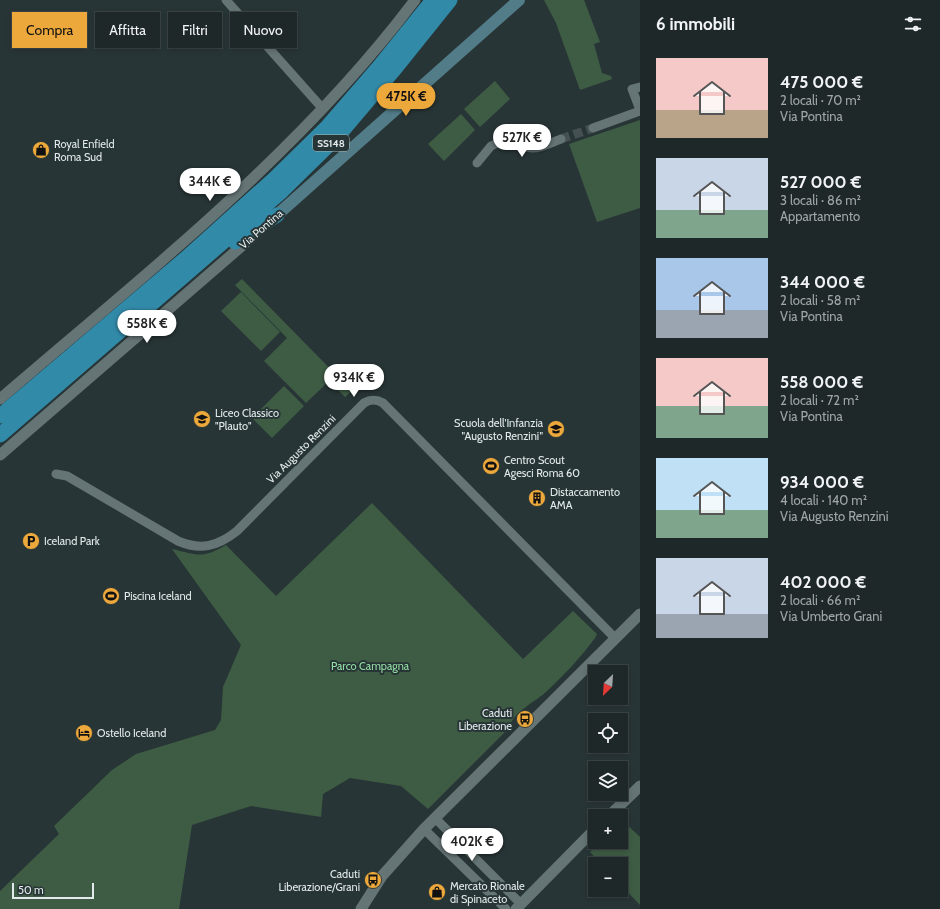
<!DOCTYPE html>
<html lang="it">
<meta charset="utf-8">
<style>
:root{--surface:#1e2828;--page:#2b3434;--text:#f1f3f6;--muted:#a1a6a8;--line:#3c4445;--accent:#eda83c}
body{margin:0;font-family:Cabin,sans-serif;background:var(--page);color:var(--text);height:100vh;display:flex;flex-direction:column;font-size:15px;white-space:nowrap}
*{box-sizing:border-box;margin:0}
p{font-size:13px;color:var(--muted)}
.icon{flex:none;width:22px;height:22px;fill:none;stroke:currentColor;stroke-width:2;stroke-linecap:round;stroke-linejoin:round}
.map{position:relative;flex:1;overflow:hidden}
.drawer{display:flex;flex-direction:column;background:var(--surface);width:300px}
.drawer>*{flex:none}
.hud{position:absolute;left:12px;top:12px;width:380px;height:36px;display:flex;gap:8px}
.needle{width:26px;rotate:205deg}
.fabs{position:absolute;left:588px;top:665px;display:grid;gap:8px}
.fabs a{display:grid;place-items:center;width:40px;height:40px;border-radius:0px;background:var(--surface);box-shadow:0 2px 6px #0003,0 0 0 1px var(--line);font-size:20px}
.scale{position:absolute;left:12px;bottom:10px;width:82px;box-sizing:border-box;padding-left:4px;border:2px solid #e2eaeb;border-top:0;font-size:11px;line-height:14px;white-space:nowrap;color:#e2eaeb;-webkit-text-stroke:3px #283536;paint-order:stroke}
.price{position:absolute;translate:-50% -34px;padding:0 9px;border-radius:14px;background:#fff;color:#222;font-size:13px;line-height:26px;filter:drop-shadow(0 1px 2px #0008)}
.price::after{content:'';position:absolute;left:50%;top:24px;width:12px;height:9px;margin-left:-6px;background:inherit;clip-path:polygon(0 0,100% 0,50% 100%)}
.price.selected{background:var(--accent);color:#111}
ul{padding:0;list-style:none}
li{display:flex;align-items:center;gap:12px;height:100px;padding:0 16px}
li span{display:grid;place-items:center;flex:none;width:112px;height:80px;border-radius:0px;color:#555}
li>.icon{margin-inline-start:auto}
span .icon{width:48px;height:48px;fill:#fffc;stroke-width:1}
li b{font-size:17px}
h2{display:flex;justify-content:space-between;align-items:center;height:48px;padding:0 16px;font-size:17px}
.pill{padding:0 14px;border-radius:0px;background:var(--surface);box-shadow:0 2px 6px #0003,0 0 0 1px var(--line);font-size:14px;line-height:36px}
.pill.selected{background:var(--accent);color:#111}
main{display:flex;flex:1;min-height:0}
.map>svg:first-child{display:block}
.green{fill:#3e5c44}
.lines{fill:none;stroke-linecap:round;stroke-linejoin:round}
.minor-tunnel{stroke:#445051;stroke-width:9;stroke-dasharray:9 4.5;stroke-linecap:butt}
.minor{stroke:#657475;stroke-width:9}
.tertiary{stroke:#657475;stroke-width:11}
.secondary{stroke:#527c88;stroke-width:12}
.trunk{stroke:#328aa9;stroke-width:15}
.labels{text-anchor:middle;stroke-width:4;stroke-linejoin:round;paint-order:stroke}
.shield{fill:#283536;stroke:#aab4b5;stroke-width:1}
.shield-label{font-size:10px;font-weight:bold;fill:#e2eaeb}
.poi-label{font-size:11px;fill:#e2eaeb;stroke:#283536;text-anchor:start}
.street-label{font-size:11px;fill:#e2eaeb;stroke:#283536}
.park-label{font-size:11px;fill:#93dea4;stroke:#283536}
</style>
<main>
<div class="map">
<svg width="640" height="909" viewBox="0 0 640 909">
<rect width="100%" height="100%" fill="#283536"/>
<g class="green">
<polygon points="544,0 584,0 600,42 594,44 602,73 611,76 612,79 580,90 556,23"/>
<polygon points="495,81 510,99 480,127 464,109"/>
<polygon points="461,114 475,130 444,161 428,144"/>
<polygon points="640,120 640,208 597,222 569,144"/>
<polygon points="242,279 352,391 345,397 329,381 306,403 264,361 287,338 235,285"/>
<polygon points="241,292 280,332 261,351 221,311"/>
<polygon points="284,386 304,406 272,438 252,418"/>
<path d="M 372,503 L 523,659 L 573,611 L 597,634 L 595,638 C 581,657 565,674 548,690 C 535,703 514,710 509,728 L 428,809 L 401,786 L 350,778 L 323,794 L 321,817 L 251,806 L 192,825 L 179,909 L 0,909 L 0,891 L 59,834 L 54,826 L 112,770 L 136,754 L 215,730 L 221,720 L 223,687 L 241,645 L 172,549 C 198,555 202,559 226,545 L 276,596 Z"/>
<polygon points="622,820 640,837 640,905 621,885 621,864 601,864 590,852 600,842 621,842"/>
</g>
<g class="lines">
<polyline class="minor-tunnel" points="561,139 593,128"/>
<g class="minor">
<polyline points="226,0 323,109"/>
<polyline points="640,87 632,89 640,110"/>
<polyline points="593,128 640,111"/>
<path d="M 477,163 L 491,146 L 507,139 C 533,153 535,149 561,139"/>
<path d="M 56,474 L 67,476 L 79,483 L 178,541 C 201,551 218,546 237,531 L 364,403 C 371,399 376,399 383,403 L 615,638"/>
<polyline points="435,818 521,904"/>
<polyline points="424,829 506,909"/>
</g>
<g class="tertiary">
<path d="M 0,399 C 145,274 299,154 415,0"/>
<polyline points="0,455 251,238"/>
<polyline points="609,816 640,786"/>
<polyline points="361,909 382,876 424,829 640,614"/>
<polyline points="516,909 595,829"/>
</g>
<polyline class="secondary" points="277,215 519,0"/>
<g class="trunk">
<polyline points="235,242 277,215"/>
<polyline points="0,416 185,259 274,179 328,126 379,67 433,0"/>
<polyline points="0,435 282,191 338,136 393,71 450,0"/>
</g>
</g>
<defs>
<g id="shop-disc" transform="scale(0.9)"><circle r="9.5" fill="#eda83c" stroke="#283536"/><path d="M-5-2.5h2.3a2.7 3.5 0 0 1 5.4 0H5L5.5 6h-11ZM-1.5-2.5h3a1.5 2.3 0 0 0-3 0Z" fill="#111"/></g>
<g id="school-disc" transform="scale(0.9)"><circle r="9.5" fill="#eda83c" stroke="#283536"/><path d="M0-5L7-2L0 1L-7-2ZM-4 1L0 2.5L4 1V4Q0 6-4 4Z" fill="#111"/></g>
<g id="stadium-disc" transform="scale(0.9)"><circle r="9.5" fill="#eda83c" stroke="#283536"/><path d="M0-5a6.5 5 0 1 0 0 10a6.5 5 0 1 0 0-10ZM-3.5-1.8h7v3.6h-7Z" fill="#111"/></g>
<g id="building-disc" transform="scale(0.9)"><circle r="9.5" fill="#eda83c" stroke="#283536"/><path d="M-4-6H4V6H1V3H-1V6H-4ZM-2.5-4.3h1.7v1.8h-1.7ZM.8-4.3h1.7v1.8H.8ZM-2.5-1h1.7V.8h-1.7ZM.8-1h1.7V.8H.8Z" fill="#111"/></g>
<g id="parking-disc" transform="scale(0.9)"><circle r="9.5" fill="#eda83c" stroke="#283536"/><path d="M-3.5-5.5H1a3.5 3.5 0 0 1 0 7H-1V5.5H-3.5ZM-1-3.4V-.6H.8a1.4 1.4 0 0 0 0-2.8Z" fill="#111"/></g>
<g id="bus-disc" transform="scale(0.9)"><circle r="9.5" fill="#eda83c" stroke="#283536"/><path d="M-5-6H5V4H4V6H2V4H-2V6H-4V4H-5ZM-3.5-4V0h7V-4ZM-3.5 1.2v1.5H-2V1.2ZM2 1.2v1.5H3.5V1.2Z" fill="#111"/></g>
<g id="hotel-disc" transform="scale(0.9)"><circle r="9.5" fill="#eda83c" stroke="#283536"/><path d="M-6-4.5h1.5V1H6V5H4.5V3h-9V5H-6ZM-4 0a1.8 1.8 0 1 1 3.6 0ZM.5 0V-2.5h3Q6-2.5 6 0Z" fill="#111"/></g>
</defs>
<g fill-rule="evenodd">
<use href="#shop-disc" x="41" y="150"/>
<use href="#school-disc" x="202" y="419"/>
<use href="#school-disc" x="556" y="429"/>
<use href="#stadium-disc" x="491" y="466"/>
<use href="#building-disc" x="537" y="498"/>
<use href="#parking-disc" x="31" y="541"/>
<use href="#stadium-disc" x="111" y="596"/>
<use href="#bus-disc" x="525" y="719"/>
<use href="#hotel-disc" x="84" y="733"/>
<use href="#bus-disc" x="373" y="880"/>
<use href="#shop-disc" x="437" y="892"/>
</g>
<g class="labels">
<rect class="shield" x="313" y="135" width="36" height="16" rx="3"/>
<g class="shield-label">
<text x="331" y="147">SS148</text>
</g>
<g class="poi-label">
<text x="54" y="148">Royal Enfield<tspan x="54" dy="13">Roma Sud</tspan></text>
<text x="215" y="417">Liceo Classico<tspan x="215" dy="13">"Plauto"</tspan></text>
<text x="543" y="427" text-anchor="end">Scuola dell'Infanzia<tspan x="543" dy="13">"Augusto Renzini"</tspan></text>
<text x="504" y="464">Centro Scout<tspan x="504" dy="13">Agesci Roma 60</tspan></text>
<text x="550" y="496">Distaccamento<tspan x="550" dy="13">AMA</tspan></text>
<text x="44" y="545">Iceland Park</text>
<text x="124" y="600">Piscina Iceland</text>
<text x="512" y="717" text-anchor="end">Caduti<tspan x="512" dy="13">Liberazione</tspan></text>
<text x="97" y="737">Ostello Iceland</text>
<text x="360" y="878" text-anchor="end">Caduti<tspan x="360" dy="13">Liberazione/Grani</tspan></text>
<text x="450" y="890">Mercato Rionale<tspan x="450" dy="13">di Spinaceto</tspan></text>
</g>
<g class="street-label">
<text transform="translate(261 229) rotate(-41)" y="4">Via Pontina</text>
<text transform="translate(301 449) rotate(-45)" y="4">Via Augusto Renzini</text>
</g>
<g class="park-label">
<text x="370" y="670">Parco Campagna</text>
</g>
</g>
</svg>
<div class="fabs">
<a><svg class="needle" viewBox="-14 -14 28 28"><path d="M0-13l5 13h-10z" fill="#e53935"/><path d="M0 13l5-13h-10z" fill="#a1a6a8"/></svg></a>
<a><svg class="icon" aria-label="locate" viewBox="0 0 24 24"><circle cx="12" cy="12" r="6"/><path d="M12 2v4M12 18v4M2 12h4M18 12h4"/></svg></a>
<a><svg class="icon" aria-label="layers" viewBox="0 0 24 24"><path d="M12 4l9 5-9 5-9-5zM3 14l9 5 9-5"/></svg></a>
<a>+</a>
<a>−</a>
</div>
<div class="scale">50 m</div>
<b class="price selected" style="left:406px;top:117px">475K €</b>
<b class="price" style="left:522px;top:158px">527K €</b>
<b class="price" style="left:210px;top:202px">344K €</b>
<b class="price" style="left:147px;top:344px">558K €</b>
<b class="price" style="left:354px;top:398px">934K €</b>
<b class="price" style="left:472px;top:862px">402K €</b>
<div class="hud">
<a class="pill selected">Compra</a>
<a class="pill">Affitta</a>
<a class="pill">Filtri</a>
<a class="pill">Nuovo</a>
</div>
</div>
<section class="drawer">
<h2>6 immobili<svg class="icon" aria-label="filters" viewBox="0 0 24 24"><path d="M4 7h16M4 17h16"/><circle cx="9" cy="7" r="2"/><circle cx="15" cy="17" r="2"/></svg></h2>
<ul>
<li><span style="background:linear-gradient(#f6c9c9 65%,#b9a48a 0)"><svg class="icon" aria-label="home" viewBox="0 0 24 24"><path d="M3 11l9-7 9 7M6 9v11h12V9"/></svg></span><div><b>475 000 €</b><p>2 locali · 70 m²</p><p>Via Pontina</p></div></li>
<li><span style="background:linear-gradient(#c9d6e8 65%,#7fa58c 0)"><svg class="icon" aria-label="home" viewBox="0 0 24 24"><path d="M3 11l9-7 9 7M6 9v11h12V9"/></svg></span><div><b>527 000 €</b><p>3 locali · 86 m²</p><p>Appartamento</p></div></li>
<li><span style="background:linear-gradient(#a9c7e8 65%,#9aa5b1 0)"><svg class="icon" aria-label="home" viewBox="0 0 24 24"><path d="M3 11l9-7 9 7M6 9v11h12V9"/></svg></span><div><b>344 000 €</b><p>2 locali · 58 m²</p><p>Via Pontina</p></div></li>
<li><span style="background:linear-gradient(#f6c9c9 60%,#7fa58c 0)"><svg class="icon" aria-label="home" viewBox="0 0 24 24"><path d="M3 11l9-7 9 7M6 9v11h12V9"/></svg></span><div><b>558 000 €</b><p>2 locali · 72 m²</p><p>Via Pontina</p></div></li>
<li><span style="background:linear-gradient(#bfe0f5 65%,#7fa58c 0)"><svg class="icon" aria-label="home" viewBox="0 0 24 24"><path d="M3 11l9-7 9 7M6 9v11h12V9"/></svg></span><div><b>934 000 €</b><p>4 locali · 140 m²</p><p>Via Augusto Renzini</p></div></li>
<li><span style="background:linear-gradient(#c9d6e8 70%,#9aa5b1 0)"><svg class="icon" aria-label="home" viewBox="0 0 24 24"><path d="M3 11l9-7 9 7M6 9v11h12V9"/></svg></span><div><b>402 000 €</b><p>2 locali · 66 m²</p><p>Via Umberto Grani</p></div></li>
</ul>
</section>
</main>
